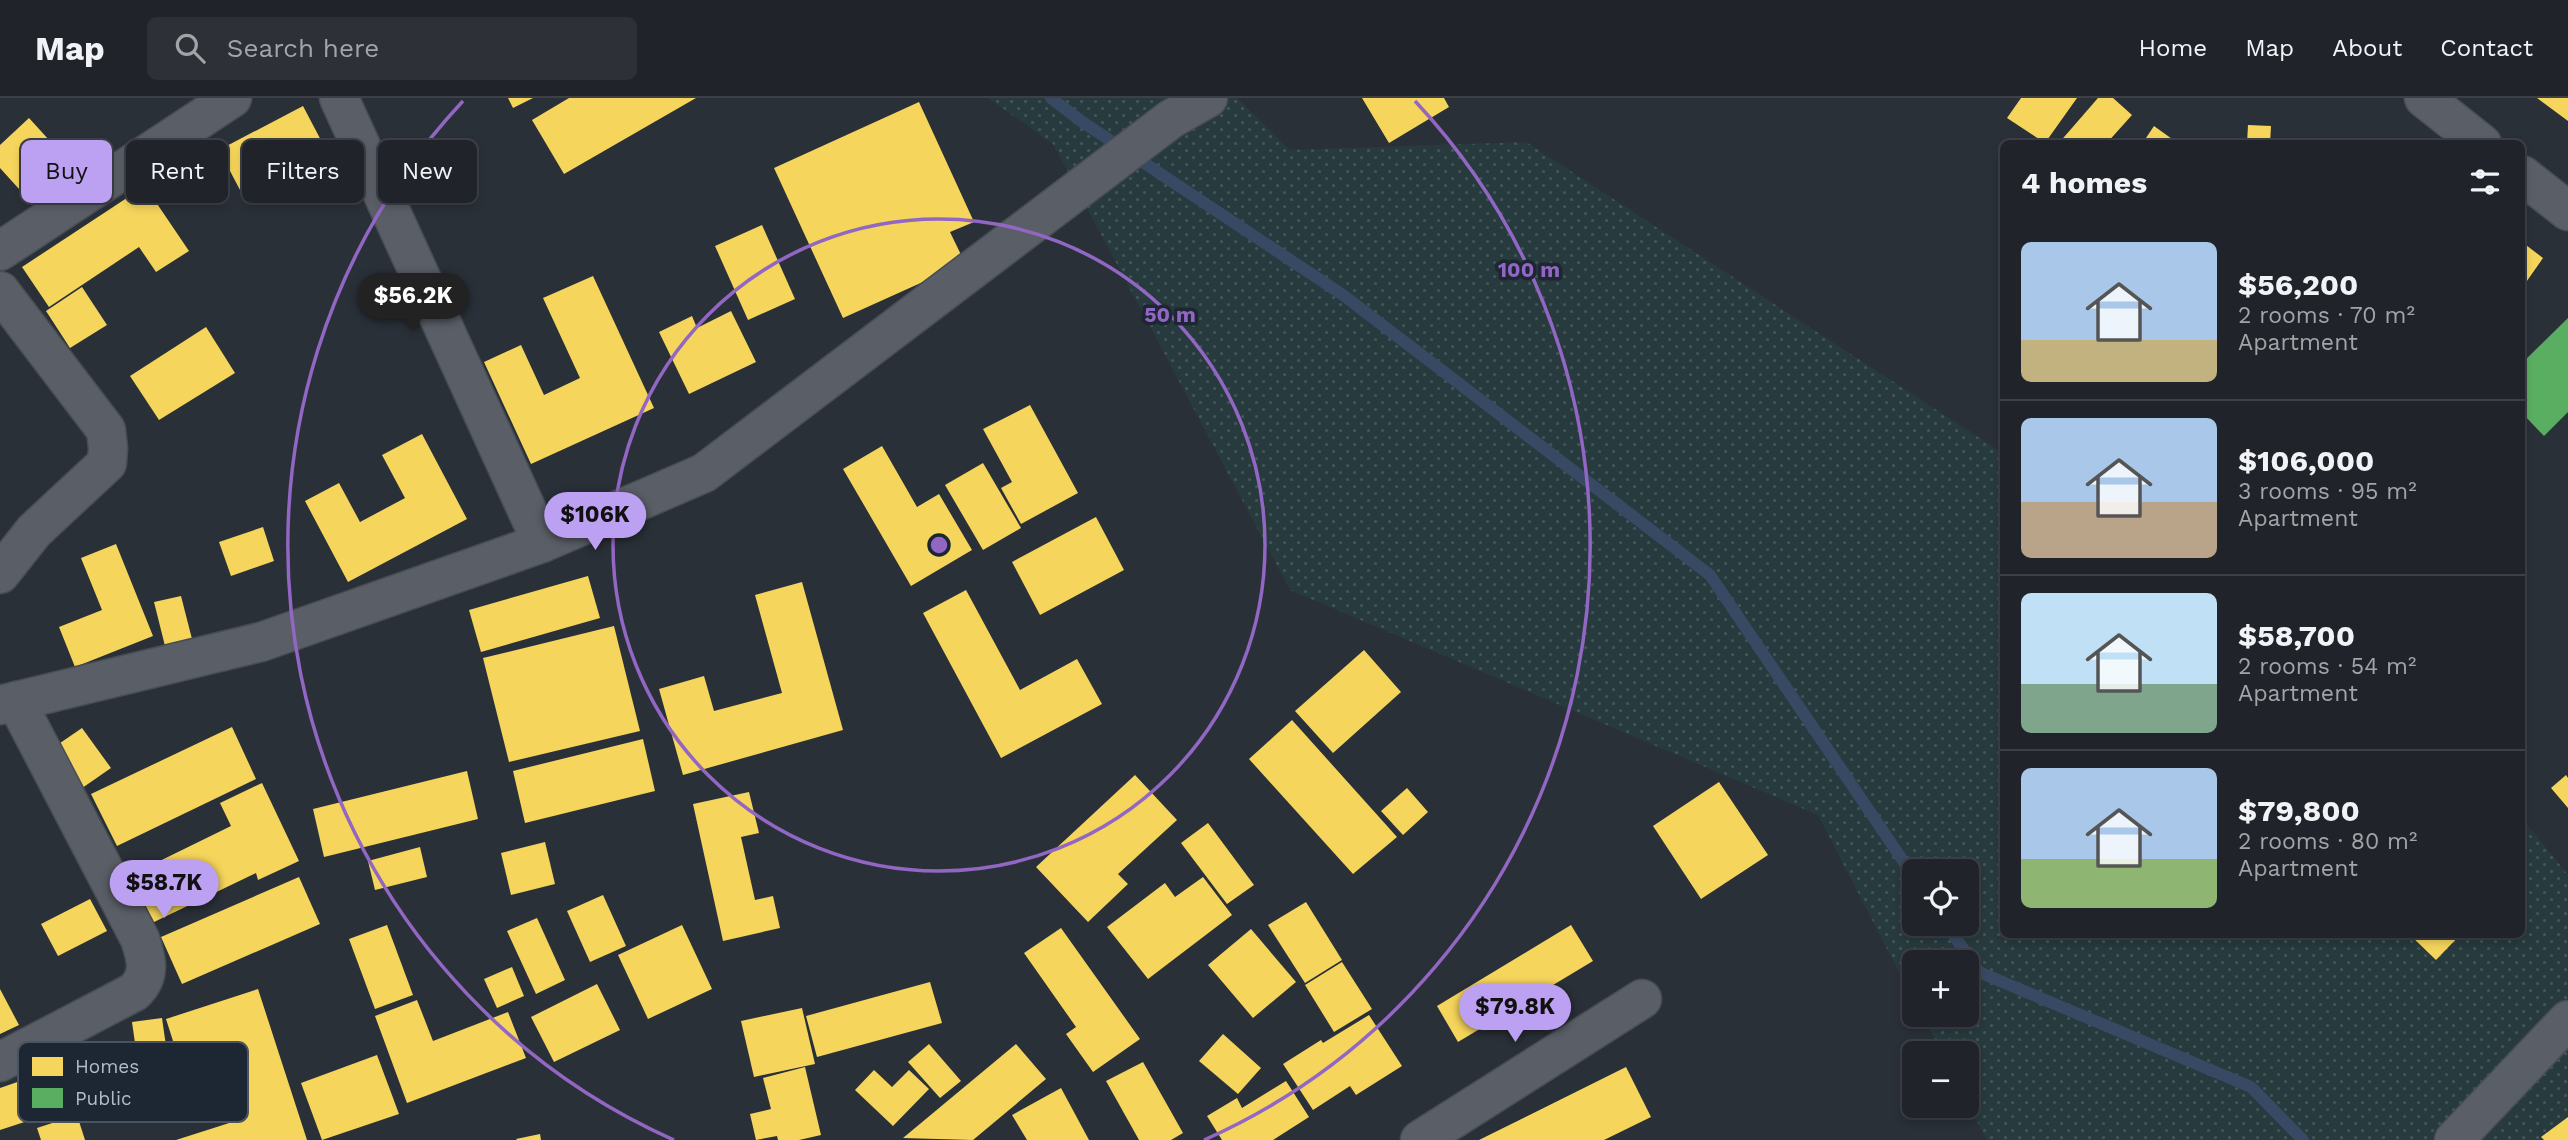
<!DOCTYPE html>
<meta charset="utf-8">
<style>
:root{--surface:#20242a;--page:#2d3036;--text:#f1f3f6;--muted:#a2a4a8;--line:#3d4147;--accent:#bca0f2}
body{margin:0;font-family:"Work Sans",sans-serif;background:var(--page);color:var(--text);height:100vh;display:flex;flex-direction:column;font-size:26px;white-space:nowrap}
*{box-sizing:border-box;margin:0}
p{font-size:23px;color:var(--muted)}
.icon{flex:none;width:38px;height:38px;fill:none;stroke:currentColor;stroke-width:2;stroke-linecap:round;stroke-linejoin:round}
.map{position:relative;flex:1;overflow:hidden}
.sheet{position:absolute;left:2000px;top:42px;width:525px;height:798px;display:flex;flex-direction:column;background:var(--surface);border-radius:10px;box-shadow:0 4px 10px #0003,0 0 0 2px var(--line)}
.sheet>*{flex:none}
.hud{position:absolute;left:21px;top:42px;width:665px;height:63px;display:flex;gap:14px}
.tools{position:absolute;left:1902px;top:761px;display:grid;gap:14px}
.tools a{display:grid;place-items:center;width:77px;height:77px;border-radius:10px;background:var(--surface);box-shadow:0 4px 10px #0003,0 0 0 2px var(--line);font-size:35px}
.price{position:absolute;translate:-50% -60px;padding:0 16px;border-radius:24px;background:var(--accent);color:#111;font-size:23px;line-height:46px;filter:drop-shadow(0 2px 4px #0008)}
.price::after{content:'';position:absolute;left:50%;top:42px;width:21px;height:16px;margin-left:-10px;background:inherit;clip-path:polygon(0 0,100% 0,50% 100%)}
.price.active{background:#222;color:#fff}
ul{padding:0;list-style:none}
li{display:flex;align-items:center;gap:21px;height:175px;padding:0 21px}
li+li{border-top:2px solid var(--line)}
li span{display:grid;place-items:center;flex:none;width:196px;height:140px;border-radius:10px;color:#555}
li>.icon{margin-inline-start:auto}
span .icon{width:84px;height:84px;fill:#fffc;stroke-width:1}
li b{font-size:30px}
h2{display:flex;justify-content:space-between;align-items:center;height:84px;padding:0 21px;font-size:30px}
.chip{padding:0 24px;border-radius:10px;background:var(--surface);box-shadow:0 4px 10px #0003,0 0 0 2px var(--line);font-size:24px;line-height:63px}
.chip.active{background:var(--accent);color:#111}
header{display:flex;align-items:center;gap:42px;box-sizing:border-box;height:98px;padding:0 35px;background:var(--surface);border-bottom:2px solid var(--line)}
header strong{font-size:33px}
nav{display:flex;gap:38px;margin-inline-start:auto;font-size:24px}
.search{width:490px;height:63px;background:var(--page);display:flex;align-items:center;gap:18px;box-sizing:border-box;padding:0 24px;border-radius:10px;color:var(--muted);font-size:26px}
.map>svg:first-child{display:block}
.grass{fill:url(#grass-dots);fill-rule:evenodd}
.homes{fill:#f6d55c}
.public{fill:#5aae61}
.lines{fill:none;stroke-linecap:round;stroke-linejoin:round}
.stream{stroke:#384963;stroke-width:12}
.minor-casing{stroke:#484c53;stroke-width:41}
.minor{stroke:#5a5e66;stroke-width:38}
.ring{fill:none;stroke:#9266c3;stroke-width:3.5}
.key{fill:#1d2633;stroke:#4a5360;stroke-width:2}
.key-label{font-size:19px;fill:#b4bcc9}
.centre{fill:#9266c3;stroke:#1d2633;stroke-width:3.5}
.ring-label{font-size:21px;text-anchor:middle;font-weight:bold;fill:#9266c3;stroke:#1d2633;stroke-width:7;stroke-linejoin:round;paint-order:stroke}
</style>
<header>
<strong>Map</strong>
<div class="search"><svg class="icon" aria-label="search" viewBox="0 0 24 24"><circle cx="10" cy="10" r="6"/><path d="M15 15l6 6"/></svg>Search here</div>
<nav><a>Home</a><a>Map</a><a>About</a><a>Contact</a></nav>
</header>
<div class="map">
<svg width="2568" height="1042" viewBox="0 0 2568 1042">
<defs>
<pattern id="grass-dots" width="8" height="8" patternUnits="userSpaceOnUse" patternTransform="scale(1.75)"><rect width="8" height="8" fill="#273a3e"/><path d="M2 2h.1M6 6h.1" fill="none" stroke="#445559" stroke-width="1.8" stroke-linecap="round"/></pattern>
</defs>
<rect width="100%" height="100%" fill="#2a3038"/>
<path class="grass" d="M 988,0 L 1237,0 L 1290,52 L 1526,44 L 2004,356 L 2004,836 L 2522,836 L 2522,720 L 2568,777 L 2568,1042 L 1987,1042 L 1967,1004 L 1967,956 L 1942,955 L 1922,917 L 1967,917 L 1967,864 L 1914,864 L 1914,903 L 1818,717 L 1290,492 L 1053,46 ZM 1914,774 L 1967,774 L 1967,826 L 1914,826 Z"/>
<g class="homes">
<polygon points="508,0 533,0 513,10"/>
<polygon points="569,0 696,0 564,76 532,22"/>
<polygon points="1362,0 1444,0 1449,9 1389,45"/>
<polygon points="2021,0 2077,0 2045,45 2007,20"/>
<polygon points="2098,0 2113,0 2132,17 2106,46 2058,46"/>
<polygon points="2537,0 2568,0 2568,23"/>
<polygon points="919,4 974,124 950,134 965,165 843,220 774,70"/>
<polygon points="303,8 324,48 240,92 219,52"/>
<polygon points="29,20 60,54 19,91 0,70 0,47"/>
<polygon points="2248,27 2271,28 2270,46 2247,46"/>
<polygon points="2154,28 2179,46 2142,46"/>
<polygon points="145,88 189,153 156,174 139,149 49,209 22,169"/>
<polygon points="762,127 795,201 748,222 715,148"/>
<polygon points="2522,144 2543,160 2522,190"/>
<polygon points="593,178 654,310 531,366 484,264 521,247 544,297 580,280 543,200"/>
<polygon points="82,189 107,227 70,250 46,213"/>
<polygon points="731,213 756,264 689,296 659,234 692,218 697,230"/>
<polygon points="206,229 235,275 159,322 130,278"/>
<polygon points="1030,307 1078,395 1021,426 1001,390 1012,384 983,331"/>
<polygon points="422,336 467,421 348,484 305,403 339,385 360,424 405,400 382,357"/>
<polygon points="882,348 917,409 939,396 972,452 911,488 843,371"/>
<polygon points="983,365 1021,430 983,452 945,387"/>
<polygon points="1096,419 1124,472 1040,517 1012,464"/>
<polygon points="263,429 274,463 231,478 219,444"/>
<polygon points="116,446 153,538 75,569 59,529 102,512 81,460"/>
<polygon points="588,478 600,520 481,554 469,512"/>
<polygon points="802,484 843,632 683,677 659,591 704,578 714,613 782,595 755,497"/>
<polygon points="966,492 1020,592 1077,561 1102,606 1001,660 923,515"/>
<polygon points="181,498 192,541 165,548 154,504"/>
<polygon points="614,528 640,633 509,664 483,560"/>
<polygon points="1364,552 1401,594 1333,655 1295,613"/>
<polygon points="1292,622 1397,739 1353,776 1249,661"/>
<polygon points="232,629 256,681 117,748 91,696"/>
<polygon points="82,630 111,670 75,695 47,654"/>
<polygon points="643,641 655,693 525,725 513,673"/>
<polygon points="467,673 478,721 324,759 313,711"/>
<polygon points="1135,677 1177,722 1118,776 1128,786 1088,824 1036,769"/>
<polygon points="2566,677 2568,680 2568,710 2551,690"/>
<polygon points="1719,684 1768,757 1701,801 1653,728"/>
<polygon points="262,685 299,763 258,782 256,775 152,825 129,778 231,728 220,705"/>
<polygon points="1407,690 1428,714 1403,737 1381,713"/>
<polygon points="749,694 759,735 741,739 755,802 773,798 780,830 723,843 693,706"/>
<polygon points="1208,725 1254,787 1227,806 1181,745"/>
<polygon points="545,744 555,786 511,797 501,755"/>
<polygon points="420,749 427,779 375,792 368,763"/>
<polygon points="299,779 320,826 182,886 161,839"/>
<polygon points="1203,779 1232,817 1148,881 1107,829 1165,785 1175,799"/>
<polygon points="603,797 626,848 590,864 567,813"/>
<polygon points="90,801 107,833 58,858 41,826"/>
<polygon points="1306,804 1342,862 1305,885 1268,827"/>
<polygon points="537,820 565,882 536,896 507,833"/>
<polygon points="387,827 413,897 375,911 349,841"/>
<polygon points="682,827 712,891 648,921 618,857"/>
<polygon points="1571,827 1593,863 1458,944 1437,908"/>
<polygon points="1061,830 1140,941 1093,974 1066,936 1076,929 1024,855"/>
<polygon points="1251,831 1296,884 1253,920 1208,867"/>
<polygon points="2409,836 2461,836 2436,862"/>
<polygon points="1342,864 1372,911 1334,934 1305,887"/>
<polygon points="512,869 524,898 497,910 484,881"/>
<polygon points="930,884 942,925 817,959 806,918"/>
<polygon points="597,886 620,932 554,964 531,919"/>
<polygon points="0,891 19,927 0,936"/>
<polygon points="258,891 307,1042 176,1042 248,1019 226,951 180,965 166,921"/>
<polygon points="417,902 433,943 508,914 526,960 407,1005 375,918"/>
<polygon points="802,910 815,966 754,979 741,923"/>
<polygon points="1369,917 1402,968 1356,997 1350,988 1313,1012 1283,966 1321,942 1323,945"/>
<polygon points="162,920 166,948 136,952 132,924"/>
<polygon points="1223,936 1261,970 1238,996 1199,963"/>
<polygon points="929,946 961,983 940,1000 908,964"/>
<polygon points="1016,946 1046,981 973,1042 903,1040"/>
<polygon points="377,957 399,1016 322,1042 301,985"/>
<polygon points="1143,964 1183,1035 1171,1042 1139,1042 1106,983"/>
<polygon points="805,969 821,1037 799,1042 778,1042 777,1038 756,1042 750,1016 771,1011 763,980"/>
<polygon points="1626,969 1651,1019 1604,1042 1479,1042"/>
<polygon points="874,972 892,989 909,972 929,991 893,1028 855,992"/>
<polygon points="32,979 46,1017 0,1032 0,990"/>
<polygon points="1286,983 1309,1019 1273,1042 1222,1042 1207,1018 1237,1000 1242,1010"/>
<polygon points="1061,990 1089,1042 1027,1042 1012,1017"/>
<polygon points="77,1017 85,1042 41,1042 37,1030"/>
<polygon points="2568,1019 2568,1042 2544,1042 2541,1039"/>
<polygon points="540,1036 541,1042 517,1042 516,1041"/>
</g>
<polygon class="public" points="2568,220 2568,314 2544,338 2522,315 2522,265"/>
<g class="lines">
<g class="stream">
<polyline points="1051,0 1081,23 1343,197 1710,477 1914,779"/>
<polyline points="1946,826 1979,874 2251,989 2303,1042"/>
</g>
<g class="minor-casing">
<g id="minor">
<polyline points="339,0 542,445"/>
<polyline points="2424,0 2482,46"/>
<polyline points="2522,77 2568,113"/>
<polyline points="0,153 232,0"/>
<polyline points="0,193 106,332 108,350 107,365 34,433 0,476"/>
<polyline points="0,607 261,544 542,445 704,375 1171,21 1208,0"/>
<path d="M 0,964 L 134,894 C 151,878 147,862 140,841 L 16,603"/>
<polyline points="1420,1042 1642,901"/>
<polyline points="2454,1042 2568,922"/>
</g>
</g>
<use href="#minor" class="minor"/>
</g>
<g class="ring">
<circle cx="939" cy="447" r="326"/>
<path d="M674 1042A651 651 0 0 1 463 3M1415 3A651 651 0 0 1 1204 1042"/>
</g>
<rect x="18" y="944" width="230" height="80" rx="10" class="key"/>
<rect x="32" y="959" width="31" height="19" fill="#f6d55c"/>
<rect x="32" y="990" width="31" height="20" fill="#5aae61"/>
<g class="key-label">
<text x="75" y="975">Homes</text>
<text x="75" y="1007">Public</text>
</g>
<circle cx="939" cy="447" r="10" class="centre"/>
<g class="ring-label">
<text x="1529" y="179">100 m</text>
<text x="1170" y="224">50 m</text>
</g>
</svg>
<div class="tools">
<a><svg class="icon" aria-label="locate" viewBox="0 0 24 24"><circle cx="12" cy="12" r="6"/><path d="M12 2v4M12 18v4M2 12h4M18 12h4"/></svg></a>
<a>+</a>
<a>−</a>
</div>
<b class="price active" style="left:413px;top:235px">$56.2K</b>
<b class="price" style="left:595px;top:454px">$106K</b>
<b class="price" style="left:164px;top:822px">$58.7K</b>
<b class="price" style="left:1515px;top:946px">$79.8K</b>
<div class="hud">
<a class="chip active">Buy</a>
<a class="chip">Rent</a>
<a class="chip">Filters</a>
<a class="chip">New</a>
</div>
<section class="sheet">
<h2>4 homes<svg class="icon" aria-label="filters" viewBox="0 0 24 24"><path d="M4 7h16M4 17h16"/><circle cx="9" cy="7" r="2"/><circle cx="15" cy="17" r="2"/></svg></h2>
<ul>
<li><span style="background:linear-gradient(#a9c7e8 70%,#c2b280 0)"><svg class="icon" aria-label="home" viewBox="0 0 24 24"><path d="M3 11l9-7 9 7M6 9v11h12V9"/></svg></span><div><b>$56,200</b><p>2 rooms · 70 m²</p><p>Apartment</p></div></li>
<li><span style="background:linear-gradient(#a9c7e8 60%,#b9a48a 0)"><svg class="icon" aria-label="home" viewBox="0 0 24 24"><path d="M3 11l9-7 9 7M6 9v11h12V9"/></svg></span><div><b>$106,000</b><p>3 rooms · 95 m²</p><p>Apartment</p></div></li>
<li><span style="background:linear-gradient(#bfe0f5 65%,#7fa58c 0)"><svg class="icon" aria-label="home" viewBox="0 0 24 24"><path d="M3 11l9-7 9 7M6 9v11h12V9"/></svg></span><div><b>$58,700</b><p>2 rooms · 54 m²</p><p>Apartment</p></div></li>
<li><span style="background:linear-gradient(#a9c7e8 65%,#8fb573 0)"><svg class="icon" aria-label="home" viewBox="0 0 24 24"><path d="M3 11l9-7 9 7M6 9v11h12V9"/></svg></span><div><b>$79,800</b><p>2 rooms · 80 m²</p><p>Apartment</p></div></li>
</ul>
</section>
</div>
